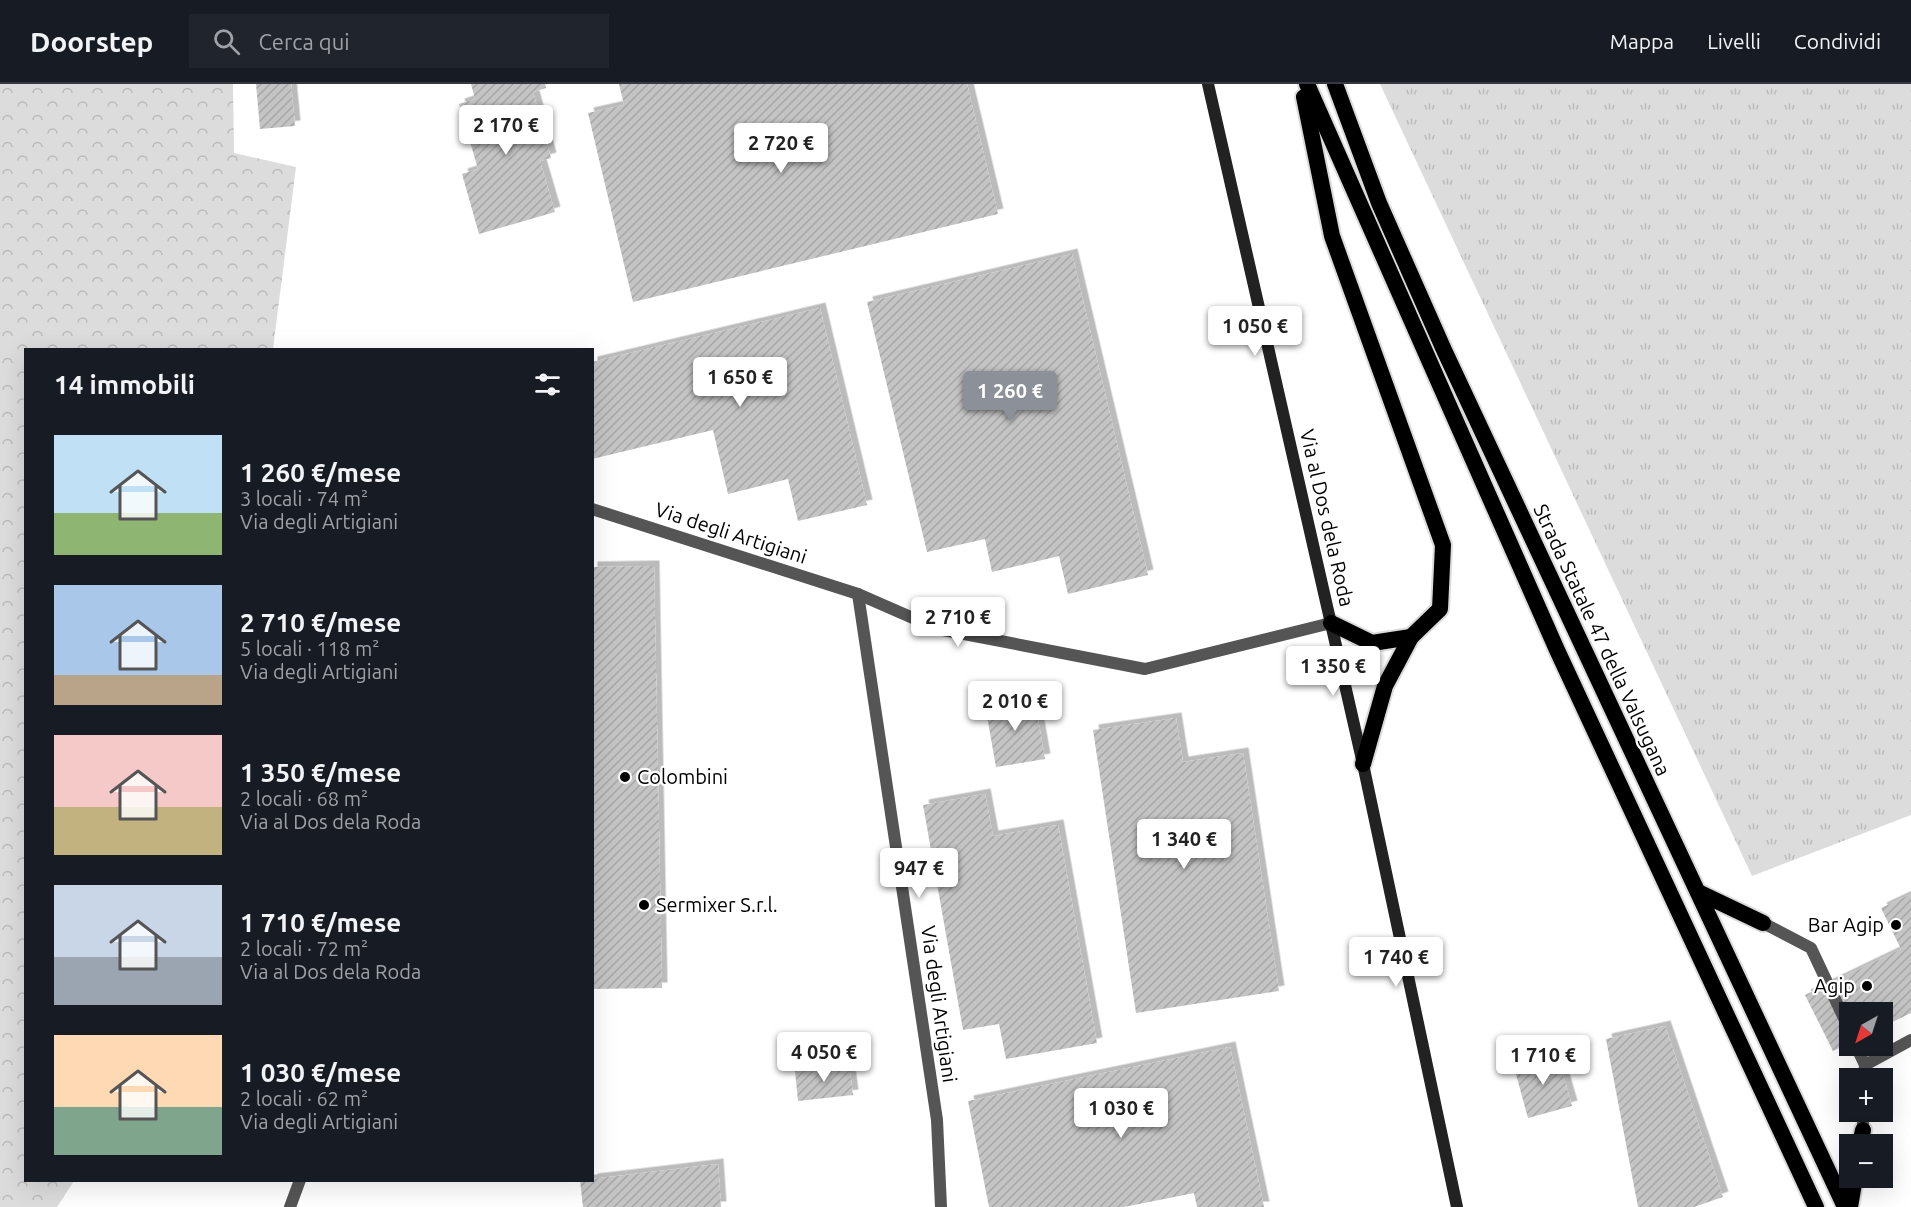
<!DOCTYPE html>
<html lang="it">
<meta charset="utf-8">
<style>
:root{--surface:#171b24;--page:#20242c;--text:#f1f3f6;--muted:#9ea1a6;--line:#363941;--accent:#8c9099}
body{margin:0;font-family:Ubuntu,sans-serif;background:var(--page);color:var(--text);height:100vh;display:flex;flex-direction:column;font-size:22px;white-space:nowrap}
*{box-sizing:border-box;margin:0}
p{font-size:20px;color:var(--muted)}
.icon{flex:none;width:33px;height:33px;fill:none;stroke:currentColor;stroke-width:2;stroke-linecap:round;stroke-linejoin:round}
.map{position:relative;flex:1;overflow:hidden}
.sheet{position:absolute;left:24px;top:264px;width:570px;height:834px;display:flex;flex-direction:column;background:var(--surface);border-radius:0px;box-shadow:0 6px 24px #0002}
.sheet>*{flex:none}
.needle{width:39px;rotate:219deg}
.fabs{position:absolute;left:1839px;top:918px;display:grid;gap:12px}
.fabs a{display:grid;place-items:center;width:54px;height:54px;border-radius:0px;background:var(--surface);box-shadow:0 6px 24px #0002;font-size:30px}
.price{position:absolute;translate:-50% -51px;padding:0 14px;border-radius:6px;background:#fff;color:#222;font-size:20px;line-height:39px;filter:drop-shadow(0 2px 3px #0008)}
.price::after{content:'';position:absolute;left:50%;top:36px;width:18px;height:14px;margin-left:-9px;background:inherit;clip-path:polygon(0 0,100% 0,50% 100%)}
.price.current{background:var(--accent);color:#fff}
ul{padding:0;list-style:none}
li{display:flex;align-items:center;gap:18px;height:150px;padding:0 30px}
li span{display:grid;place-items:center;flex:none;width:168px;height:120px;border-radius:0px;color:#555}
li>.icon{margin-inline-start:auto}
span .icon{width:72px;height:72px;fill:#fffc;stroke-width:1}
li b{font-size:26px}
h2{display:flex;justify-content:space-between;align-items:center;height:72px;padding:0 30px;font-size:26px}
header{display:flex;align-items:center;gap:36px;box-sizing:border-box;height:84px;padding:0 30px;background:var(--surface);border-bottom:2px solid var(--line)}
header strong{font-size:28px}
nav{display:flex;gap:33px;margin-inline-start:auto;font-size:21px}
.search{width:420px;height:54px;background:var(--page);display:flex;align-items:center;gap:15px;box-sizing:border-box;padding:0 21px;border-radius:0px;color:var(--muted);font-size:22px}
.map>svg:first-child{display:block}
.grass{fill:url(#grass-tufts)}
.forest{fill:url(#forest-crowns)}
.building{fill:url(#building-hatch);filter:url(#shadow)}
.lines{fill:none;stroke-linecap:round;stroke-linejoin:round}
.trunk-casing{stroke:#dbdbdb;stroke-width:20}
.service{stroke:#555;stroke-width:12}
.minor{stroke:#555;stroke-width:12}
.secondary{stroke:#222;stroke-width:12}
.trunk{stroke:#000;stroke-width:16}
.poi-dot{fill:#000;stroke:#fff;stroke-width:2}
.labels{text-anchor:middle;stroke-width:4.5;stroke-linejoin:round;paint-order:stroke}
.street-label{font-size:20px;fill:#000;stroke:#fff}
.poi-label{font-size:20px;fill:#000;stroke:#fff;text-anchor:start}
</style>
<header>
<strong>Doorstep</strong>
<div class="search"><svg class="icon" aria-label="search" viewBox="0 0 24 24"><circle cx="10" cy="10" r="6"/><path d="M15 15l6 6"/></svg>Cerca qui</div>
<nav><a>Mappa</a><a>Livelli</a><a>Condividi</a></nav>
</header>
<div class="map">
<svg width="1911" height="1123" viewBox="0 0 1911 1123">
<defs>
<pattern id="grass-tufts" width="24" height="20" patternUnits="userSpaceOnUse" patternTransform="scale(1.5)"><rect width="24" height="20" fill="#dcdcdc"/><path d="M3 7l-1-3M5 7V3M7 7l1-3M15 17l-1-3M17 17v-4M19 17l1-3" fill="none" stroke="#bbb"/></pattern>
<pattern id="forest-crowns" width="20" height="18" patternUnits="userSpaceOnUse" patternTransform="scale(1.5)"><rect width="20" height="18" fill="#dcdcdc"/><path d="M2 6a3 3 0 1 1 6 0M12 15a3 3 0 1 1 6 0" fill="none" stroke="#bbb"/></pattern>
<pattern id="building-hatch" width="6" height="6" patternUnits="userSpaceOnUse" patternTransform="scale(1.5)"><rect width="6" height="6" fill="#c4c4c4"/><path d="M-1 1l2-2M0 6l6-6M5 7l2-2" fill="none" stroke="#a7a7a7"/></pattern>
<filter id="shadow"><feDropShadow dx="5.5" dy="-5.5" stdDeviation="0" flood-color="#0004"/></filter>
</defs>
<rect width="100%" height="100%" fill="#fff"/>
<polygon class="grass" points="1380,0 1911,0 1911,731 1752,792"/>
<polygon class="forest" points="0,0 233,0 234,69 296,83 273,265 26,266 26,1096 74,1097 57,1123 0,1123"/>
<g class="building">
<polygon points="256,0 291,0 295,42 260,45"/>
<polygon points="471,0 545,0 546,4 533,8 551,74 540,77 555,128 479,150 462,90 478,85 459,20 475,15"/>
<polygon points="619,0 967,0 998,130 633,218 588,29 624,21"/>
<polygon points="1072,170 1148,491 1068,510 1059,472 992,488 985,455 927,468 867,218"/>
<polygon points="820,224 867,421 798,437 788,395 728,410 713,346 592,375 592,278"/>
<polygon points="654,482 662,904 592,905 592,483"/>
<polygon points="1034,613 1045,675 996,683 985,621"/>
<polygon points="1176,634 1183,678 1243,669 1279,907 1136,929 1093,646"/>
<polygon points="985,710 993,752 1058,741 1097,959 1006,975 999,940 963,946 923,721"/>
<polygon points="1911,810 1911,929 1882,943 1882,928 1850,928 1850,959 1833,967 1805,911 1901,865 1881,824"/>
<polygon points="1665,942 1723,1113 1694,1123 1638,1123 1606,955"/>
<polygon points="1230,963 1264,1123 1197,1123 1194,1109 1124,1123 989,1123 968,1017"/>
<polygon points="1557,970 1572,1022 1528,1034 1514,983"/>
<polygon points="849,981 853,1011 798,1017 795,987"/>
<polygon points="718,1080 721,1123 583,1123 580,1096 592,1096 592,1095"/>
</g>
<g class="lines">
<g class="trunk-casing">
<g id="trunk">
<polyline points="1307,0 1557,566 1816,1123"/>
<polyline points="1335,0 1379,119 1444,266 1845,1123"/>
<polyline points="1304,13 1332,152 1443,461 1440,525 1411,553 1385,602 1363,680"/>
<polyline points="1331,539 1372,559 1411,553"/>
<polyline points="1698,808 1763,839"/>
<polyline points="1860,1060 1863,1046"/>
<polyline points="1850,1123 1855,1094"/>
</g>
</g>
<g class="service">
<polyline points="1763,839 1811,864 1850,947"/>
<polyline points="1856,962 1865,981 1864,994"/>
<polyline points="1865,981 1911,956"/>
<polyline points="1863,1046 1863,1028"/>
</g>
<g class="minor">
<polyline points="592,425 858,510 938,545 1145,585 1331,539"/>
<polyline points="858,510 937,1036 941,1123"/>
<polyline points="290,1123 300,1096"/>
</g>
<polyline class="secondary" points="1208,0 1363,680 1457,1123"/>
<use href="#trunk" class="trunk"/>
</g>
<g class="poi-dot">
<circle cx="625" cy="693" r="6"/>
<circle cx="644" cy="821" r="6"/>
<circle cx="1896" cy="841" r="6"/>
<circle cx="1867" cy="902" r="6"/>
</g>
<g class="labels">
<g class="street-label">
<text transform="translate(1327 434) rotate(77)" y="7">Via al Dos dela Roda</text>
<text transform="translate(731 449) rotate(18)" y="7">Via degli Artigiani</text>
<text transform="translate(1602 556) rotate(65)" y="7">Strada Statale 47 della Valsugana</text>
<text transform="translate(939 920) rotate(82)" y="7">Via degli Artigiani</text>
</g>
<g class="poi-label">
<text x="637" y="700">Colombini</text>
<text x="656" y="828">Sermixer S.r.l.</text>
<text x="1884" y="848" text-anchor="end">Bar Agip</text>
<text x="1855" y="909" text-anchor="end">Agip</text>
</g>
</g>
</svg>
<div class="fabs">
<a><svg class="needle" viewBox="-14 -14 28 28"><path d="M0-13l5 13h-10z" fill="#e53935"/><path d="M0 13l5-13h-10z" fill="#9ea1a6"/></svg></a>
<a>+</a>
<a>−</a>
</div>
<b class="price" style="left:506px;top:72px">2 170 €</b>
<b class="price" style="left:781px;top:90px">2 720 €</b>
<b class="price" style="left:1255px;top:273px">1 050 €</b>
<b class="price" style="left:740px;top:324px">1 650 €</b>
<b class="price current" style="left:1010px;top:338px">1 260 €</b>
<b class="price" style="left:958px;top:564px">2 710 €</b>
<b class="price" style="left:1333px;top:613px">1 350 €</b>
<b class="price" style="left:1015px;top:648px">2 010 €</b>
<b class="price" style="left:1184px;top:786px">1 340 €</b>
<b class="price" style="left:919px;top:815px">947 €</b>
<b class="price" style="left:1396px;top:904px">1 740 €</b>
<b class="price" style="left:824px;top:999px">4 050 €</b>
<b class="price" style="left:1543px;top:1002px">1 710 €</b>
<b class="price" style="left:1121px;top:1055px">1 030 €</b>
<section class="sheet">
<h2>14 immobili<svg class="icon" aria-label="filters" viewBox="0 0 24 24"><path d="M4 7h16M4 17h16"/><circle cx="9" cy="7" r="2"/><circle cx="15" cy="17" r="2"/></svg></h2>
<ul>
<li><span style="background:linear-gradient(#bfe0f5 65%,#8fb573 0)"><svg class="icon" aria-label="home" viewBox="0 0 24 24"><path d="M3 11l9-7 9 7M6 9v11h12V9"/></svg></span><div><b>1 260 €/mese</b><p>3 locali · 74 m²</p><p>Via degli Artigiani</p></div></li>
<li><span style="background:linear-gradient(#a9c7e8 75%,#b9a48a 0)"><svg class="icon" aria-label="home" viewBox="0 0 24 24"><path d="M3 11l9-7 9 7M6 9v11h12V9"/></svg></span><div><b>2 710 €/mese</b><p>5 locali · 118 m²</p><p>Via degli Artigiani</p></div></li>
<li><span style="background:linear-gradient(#f6c9c9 60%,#c2b280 0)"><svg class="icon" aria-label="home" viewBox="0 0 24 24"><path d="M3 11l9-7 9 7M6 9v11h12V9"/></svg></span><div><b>1 350 €/mese</b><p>2 locali · 68 m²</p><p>Via al Dos dela Roda</p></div></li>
<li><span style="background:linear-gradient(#c9d6e8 60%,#9aa5b1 0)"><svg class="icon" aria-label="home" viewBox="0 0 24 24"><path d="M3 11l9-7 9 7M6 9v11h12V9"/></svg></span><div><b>1 710 €/mese</b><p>2 locali · 72 m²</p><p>Via al Dos dela Roda</p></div></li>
<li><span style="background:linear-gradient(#ffd9b3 60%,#7fa58c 0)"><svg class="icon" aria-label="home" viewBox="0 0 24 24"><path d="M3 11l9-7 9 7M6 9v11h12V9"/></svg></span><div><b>1 030 €/mese</b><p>2 locali · 62 m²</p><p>Via degli Artigiani</p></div></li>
</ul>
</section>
</div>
